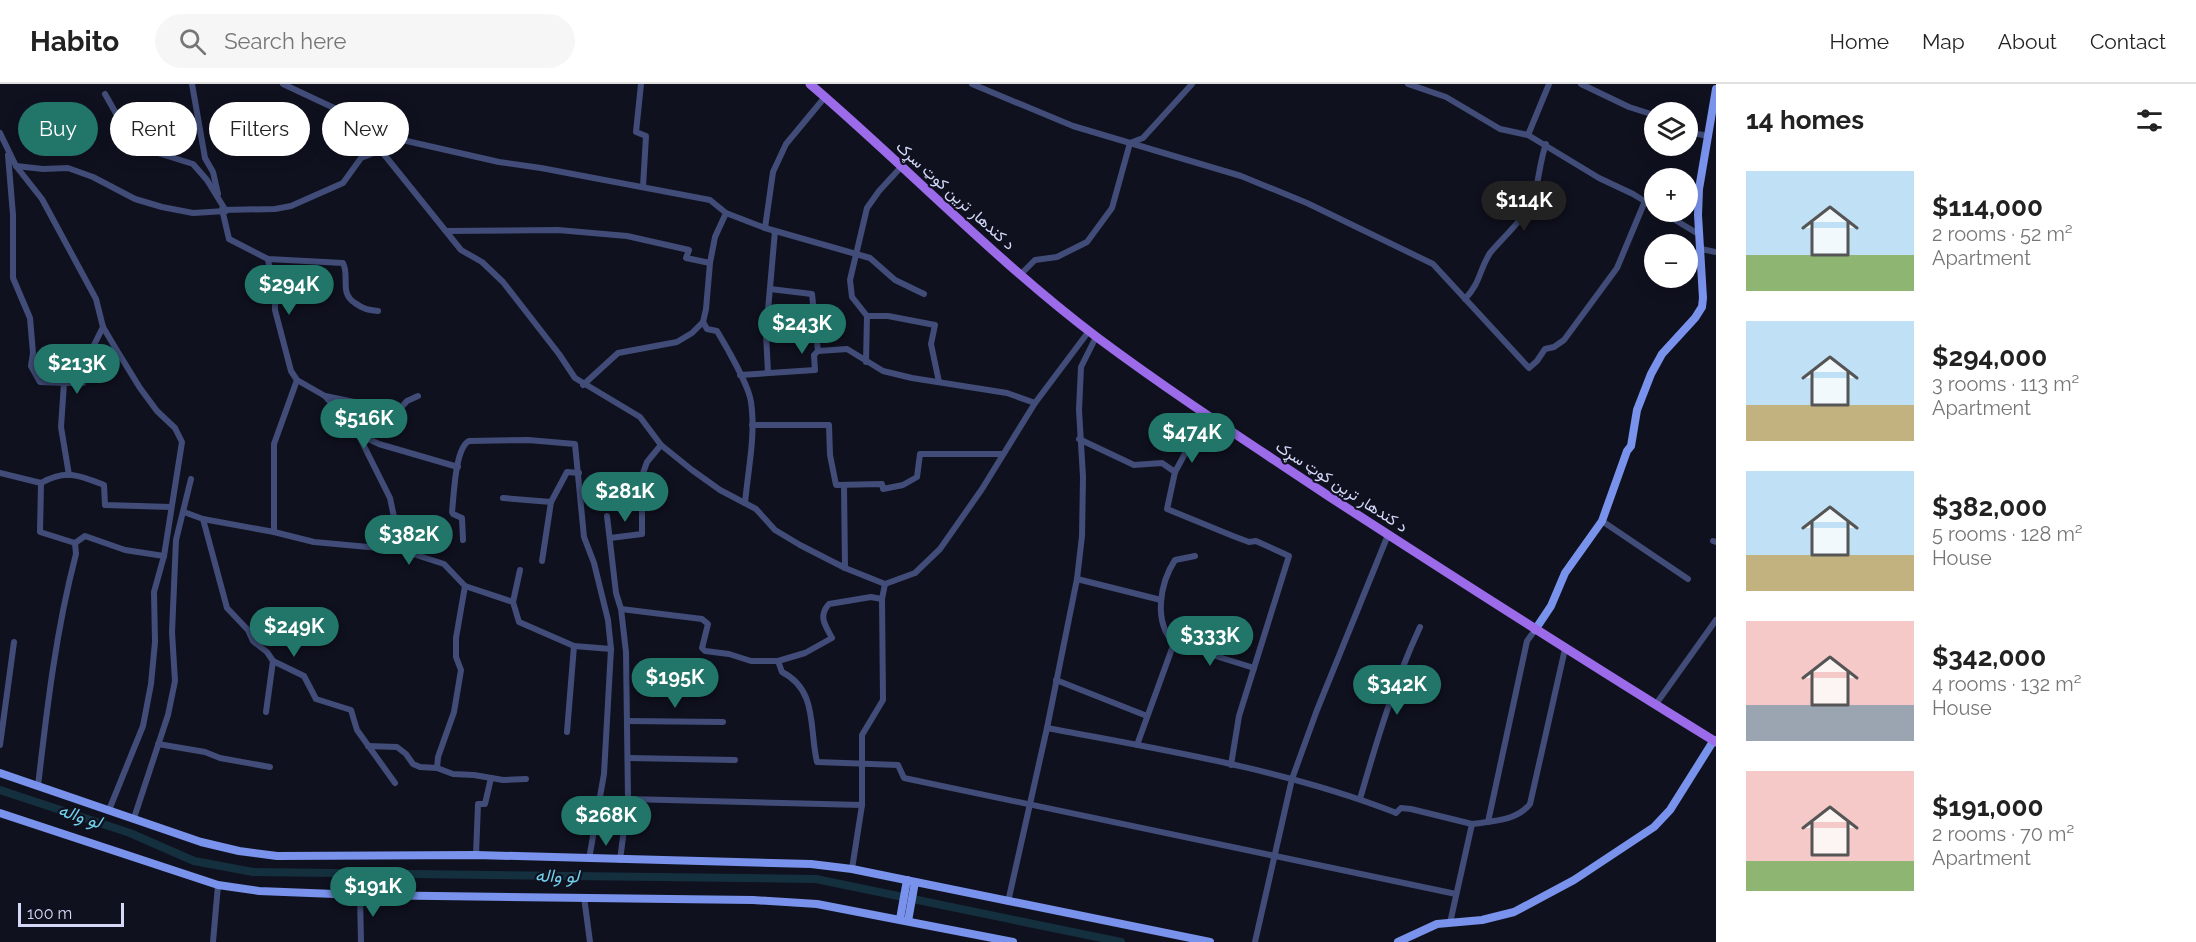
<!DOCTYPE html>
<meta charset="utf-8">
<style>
:root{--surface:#fff;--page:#f6f6f6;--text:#222;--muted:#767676;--line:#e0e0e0;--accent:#217569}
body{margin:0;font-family:Raleway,Vazirmatn,sans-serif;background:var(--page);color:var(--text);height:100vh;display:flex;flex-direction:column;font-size:22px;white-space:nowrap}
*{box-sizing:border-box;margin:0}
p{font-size:20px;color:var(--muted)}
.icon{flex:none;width:33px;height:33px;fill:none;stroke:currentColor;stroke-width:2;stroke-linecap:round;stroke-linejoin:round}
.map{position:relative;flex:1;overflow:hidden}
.drawer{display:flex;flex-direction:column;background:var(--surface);width:480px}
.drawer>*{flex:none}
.top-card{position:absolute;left:18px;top:18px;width:570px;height:54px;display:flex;gap:12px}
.fabs{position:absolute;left:1644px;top:18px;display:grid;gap:12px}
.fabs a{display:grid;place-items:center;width:54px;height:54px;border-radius:50%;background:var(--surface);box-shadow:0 3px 15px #0003;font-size:30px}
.scale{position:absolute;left:18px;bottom:15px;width:106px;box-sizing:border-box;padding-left:6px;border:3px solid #d4d9f9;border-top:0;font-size:16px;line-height:21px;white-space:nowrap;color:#d4d9f9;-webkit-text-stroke:4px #10111f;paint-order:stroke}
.price{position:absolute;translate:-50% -51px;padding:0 14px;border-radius:21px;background:var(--accent);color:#fff;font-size:20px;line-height:39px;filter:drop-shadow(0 2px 3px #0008)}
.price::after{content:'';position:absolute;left:50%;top:36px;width:18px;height:14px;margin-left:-9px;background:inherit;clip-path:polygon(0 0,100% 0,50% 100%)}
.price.on{background:#222;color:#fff}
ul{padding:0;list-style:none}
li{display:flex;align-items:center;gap:18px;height:150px;padding:0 30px}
li span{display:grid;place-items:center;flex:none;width:168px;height:120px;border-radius:0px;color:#555}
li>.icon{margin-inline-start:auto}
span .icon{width:72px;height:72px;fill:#fffc;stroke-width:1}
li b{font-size:26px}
h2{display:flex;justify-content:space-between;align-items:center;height:72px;padding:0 30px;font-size:26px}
.chip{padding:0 21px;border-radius:27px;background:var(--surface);box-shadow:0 3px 15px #0003;font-size:21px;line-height:54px}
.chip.on{background:var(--accent);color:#fff}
header{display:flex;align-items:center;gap:36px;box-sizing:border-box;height:84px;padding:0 30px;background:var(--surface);border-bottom:2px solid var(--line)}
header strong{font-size:28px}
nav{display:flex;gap:33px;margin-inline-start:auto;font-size:21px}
.search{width:420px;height:54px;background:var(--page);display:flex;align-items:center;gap:15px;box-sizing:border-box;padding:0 21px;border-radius:33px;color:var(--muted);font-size:22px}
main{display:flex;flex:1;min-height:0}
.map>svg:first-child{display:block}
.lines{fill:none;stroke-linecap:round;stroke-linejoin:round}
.canal{stroke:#14303f;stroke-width:8}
.street{stroke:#414d78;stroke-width:6}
.secondary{stroke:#7992ec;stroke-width:8}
.primary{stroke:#9b6bea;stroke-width:9}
.labels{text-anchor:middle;stroke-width:4.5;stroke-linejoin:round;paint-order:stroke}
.street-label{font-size:16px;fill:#d4d9f9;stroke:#10111f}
.water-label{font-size:18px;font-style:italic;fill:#71d0eb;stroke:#10111f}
</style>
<header>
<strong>Habito</strong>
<div class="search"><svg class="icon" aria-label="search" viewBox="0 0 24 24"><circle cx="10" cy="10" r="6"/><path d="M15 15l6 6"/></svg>Search here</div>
<nav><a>Home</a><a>Map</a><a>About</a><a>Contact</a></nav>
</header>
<main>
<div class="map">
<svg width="1716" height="858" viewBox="0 0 1716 858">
<rect width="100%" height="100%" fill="#10111f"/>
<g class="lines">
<polyline class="canal" points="0,706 130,749 194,777 253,788 816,795 1121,858"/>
<g class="street">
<polyline points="192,0 205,74 213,88 218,110"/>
<polyline points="283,0 349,31 357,43 366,48 461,166 482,178 503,198 559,270 575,294 640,333 661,361 692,386 720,406 756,425 775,446 800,461 845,484 885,500 915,489 940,465 982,405 1035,319 1089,247"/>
<polyline points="641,0 636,48 646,52 643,103"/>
<polyline points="972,0 1073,42 1241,92 1307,119 1433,180 1529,284 1537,277 1545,265 1554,263 1564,256 1617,184 1645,117"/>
<polyline points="1408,0 1446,13 1500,45 1528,51 1599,94 1633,110 1654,123"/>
<polyline points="1581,0 1629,23 1654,31"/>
<polyline points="367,48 499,78 541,84 710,116 726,129 765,144 870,174 895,196 924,210"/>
<polyline points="1688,48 1708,52"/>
<polyline points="0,49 16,82 42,115 96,215 103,243 116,265 140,304 157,327 175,344 182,358 164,472 154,508 155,558 151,600 143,642 109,726"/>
<polyline points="1528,51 1549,0"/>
<polyline points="8,71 13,131 13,194 30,234 33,269 31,282 40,298 64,299"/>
<polyline points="16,82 43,85 68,84 93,93 135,115 162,123 193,129 226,127 207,96 193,80 158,69 118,33 105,10"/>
<path d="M 222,125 L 229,155 L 268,175 L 343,179 C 350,193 339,209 355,219 C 363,225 368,226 378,227"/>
<polyline points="223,126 275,125 291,122 343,99 361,74 381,66"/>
<polyline points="1662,128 1700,151"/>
<polyline points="765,144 773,88 786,60 825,13"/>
<polyline points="446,147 558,146 627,152 689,166 686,174 710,179"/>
<polyline points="1701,165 1716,168"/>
<polyline points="268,175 275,215 275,226 291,287 297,296 325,312 358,350 379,360 458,383"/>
<polyline points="1021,190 1035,176 1057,173 1087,158 1112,124 1130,59 1143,54 1192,0"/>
<path d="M 1465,215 C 1481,198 1479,186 1490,169 C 1500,157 1526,132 1532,119 C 1539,100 1539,79 1546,60"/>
<polyline points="867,232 888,232 935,241 931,260 939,298"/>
<path d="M 703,238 L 707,245 L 717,247 C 726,262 749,302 751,318 C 756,350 748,386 745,419"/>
<polyline points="818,267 847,265 883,287 912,294 1007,309 1035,319"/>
<polyline points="866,278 867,232 852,213 850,196 867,124 879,107 902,82"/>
<polyline points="768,289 766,249 775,147"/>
<polyline points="740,291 815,286 814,271 818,267 812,210 770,205"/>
<polyline points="583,301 618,269 677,258 692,249 703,238 706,225 710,179 715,153 726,129"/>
<polyline points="325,312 398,327 407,317 418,312"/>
<polyline points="1206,331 1175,388 1167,425 1233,452 1249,458 1256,457 1289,472 1239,632 1231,681"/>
<polyline points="752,341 829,341 830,371 836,401 882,400 883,405 903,401 917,393 920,370 1003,370"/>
<polyline points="358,350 390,414 401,466"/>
<polyline points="1079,355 1134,381 1162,379 1175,388"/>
<path d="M 0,389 L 41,399 C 66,385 79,391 104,401 L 105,421 L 171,423"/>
<polyline points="69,391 61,343 64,299 83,299 82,272 92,265 103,243"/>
<polyline points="41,399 40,448 75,459 85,452 125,466 164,472"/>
<polyline points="844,401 845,484"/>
<polyline points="503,414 551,418"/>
<polyline points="184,428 203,435 274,448 314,458 401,466 444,480 465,502 513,518 519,538 574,562 611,565"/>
<polyline points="607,432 616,509 621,525 626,568 628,715 620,776"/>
<polyline points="203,435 227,524 248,546 253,557 267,568 273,577 304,592 316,615 351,626 357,646 395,699"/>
<polyline points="1602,437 1688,495"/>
<polyline points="274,448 274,360 297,296"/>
<polyline points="610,454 642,450 642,392 647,378 661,361"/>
<path d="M 463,456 L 462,434 L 453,430 L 452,428 C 454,411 455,364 469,357 L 528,356 L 575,360 L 584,453 L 594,479 L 608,536 L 611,565 L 604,690 L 589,775"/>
<polyline points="1713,457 1716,458"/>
<path d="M 1195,472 L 1175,476 C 1160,499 1153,538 1174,559 L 1254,584"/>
<polyline points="542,477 551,418 567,388 579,389"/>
<polyline points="1077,495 1161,516"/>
<polyline points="513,518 520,486"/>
<path d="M 621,525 L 702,535 L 708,540 L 702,564 L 705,567 L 729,570 L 751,577 L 778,577 L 805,569 L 832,554 C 825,541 818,532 829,520 L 871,513 L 882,515"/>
<path d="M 778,577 L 782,588 C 818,606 809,645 817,678 L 898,681 L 904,694 L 1456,810"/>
<polyline points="1056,596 1147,632"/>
<polyline points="1656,620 1716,536"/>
<polyline points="266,628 273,577"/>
<polyline points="627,637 723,638"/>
<path d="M 1047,644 C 1163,666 1283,685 1394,728 L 1396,729 L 1401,724 L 1411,725 L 1472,740"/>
<polyline points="567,648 574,562"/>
<polyline points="158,660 205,668 220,674 270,683"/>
<polyline points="0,661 14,558"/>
<polyline points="1137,661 1174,559"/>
<polyline points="368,662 397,663 406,670 413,680 420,683 437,684 453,690 474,691 503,696 526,695"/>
<polyline points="628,674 735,676"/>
<polyline points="437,684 438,673 454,628 461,586 456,573 456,554 465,502"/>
<path d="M 38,702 C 47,624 56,546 76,470 L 75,459"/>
<polyline points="628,715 862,721"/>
<path d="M 1360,715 C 1377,656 1394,599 1420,543"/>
<polyline points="134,734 168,631 175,597 172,548 176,456 191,395"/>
<polyline points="1488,738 1527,557 1535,546"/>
<polyline points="476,771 478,720 485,720 491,694"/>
<polyline points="852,785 862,721 862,651 883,616 882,515 885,500"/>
<polyline points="360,811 361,858"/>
<polyline points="584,813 590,858"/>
<polyline points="1008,818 1047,644 1077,495 1082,452 1083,393 1079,326 1081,283 1096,253"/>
<path d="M 1450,839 L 1472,740 C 1492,737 1517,737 1530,720 L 1565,565"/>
<polyline points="213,858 218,801"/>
<polyline points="1255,858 1292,695 1317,626 1388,451"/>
</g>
<g class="secondary">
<polyline points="1535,546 1551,522 1565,489 1602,437 1627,367 1631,362 1637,326 1651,290 1662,270 1695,234 1702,223 1703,214 1698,131 1699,105 1716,5"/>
<polyline points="0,689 201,758 239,767 277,772 476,771 811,780 852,785 1210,858"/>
<polyline points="0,729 218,801 259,807 360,811 753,816 817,820 1013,858"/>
<polyline points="900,835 907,796"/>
<polyline points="908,837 915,798"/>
<polyline points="1398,858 1437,840 1482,836 1514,828 1574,796 1654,743 1670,726 1714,656"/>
</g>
<path class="primary" d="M 810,0 C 907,83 996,177 1098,254 C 1173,310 1252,361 1330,413 C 1458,496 1586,578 1716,658"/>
</g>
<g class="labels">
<g class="street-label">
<text transform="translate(956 111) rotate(42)" y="6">د کندهار ترين کوټ سړک</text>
<text transform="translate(1342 402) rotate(33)" y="6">د کندهار ترين کوټ سړک</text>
</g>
<g class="water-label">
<text transform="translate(80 732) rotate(18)" y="6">لو واله</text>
<text transform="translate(557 792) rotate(1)" y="6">لو واله</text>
</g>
</g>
</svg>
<div class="fabs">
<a><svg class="icon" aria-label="layers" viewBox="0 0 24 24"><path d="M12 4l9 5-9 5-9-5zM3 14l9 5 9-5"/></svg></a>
<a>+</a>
<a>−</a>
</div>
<div class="scale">100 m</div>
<b class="price on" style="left:1524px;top:148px">$114K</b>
<b class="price" style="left:289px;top:232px">$294K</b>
<b class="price" style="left:802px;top:271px">$243K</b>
<b class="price" style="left:77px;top:311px">$213K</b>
<b class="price" style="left:364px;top:366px">$516K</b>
<b class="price" style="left:1192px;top:380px">$474K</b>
<b class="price" style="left:625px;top:439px">$281K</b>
<b class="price" style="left:409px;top:482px">$382K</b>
<b class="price" style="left:294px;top:574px">$249K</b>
<b class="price" style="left:1210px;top:583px">$333K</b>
<b class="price" style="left:675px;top:625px">$195K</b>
<b class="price" style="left:1397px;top:632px">$342K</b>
<b class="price" style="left:606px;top:763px">$268K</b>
<b class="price" style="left:373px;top:834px">$191K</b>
<div class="top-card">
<a class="chip on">Buy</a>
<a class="chip">Rent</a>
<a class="chip">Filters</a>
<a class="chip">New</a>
</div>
</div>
<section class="drawer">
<h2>14 homes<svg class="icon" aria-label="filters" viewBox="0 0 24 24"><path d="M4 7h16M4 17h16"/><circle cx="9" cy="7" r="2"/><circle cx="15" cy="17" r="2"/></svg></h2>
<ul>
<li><span style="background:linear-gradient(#bfe0f5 70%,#8fb573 0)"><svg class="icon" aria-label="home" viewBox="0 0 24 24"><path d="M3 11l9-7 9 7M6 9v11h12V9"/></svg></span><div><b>$114,000</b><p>2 rooms · 52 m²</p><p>Apartment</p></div></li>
<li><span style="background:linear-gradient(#bfe0f5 70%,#c2b280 0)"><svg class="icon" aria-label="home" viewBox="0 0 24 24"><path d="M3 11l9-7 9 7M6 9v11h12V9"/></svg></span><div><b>$294,000</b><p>3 rooms · 113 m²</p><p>Apartment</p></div></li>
<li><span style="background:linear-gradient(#bfe0f5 70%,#c2b280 0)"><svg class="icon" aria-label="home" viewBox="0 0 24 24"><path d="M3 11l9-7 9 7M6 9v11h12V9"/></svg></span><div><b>$382,000</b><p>5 rooms · 128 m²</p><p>House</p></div></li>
<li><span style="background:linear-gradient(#f6c9c9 70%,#9aa5b1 0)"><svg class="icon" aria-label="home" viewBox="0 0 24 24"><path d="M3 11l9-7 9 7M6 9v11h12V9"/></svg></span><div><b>$342,000</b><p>4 rooms · 132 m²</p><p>House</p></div></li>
<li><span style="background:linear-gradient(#f6c9c9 75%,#8fb573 0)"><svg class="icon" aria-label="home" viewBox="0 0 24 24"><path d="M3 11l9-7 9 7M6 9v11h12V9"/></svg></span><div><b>$191,000</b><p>2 rooms · 70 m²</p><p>Apartment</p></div></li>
</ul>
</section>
</main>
